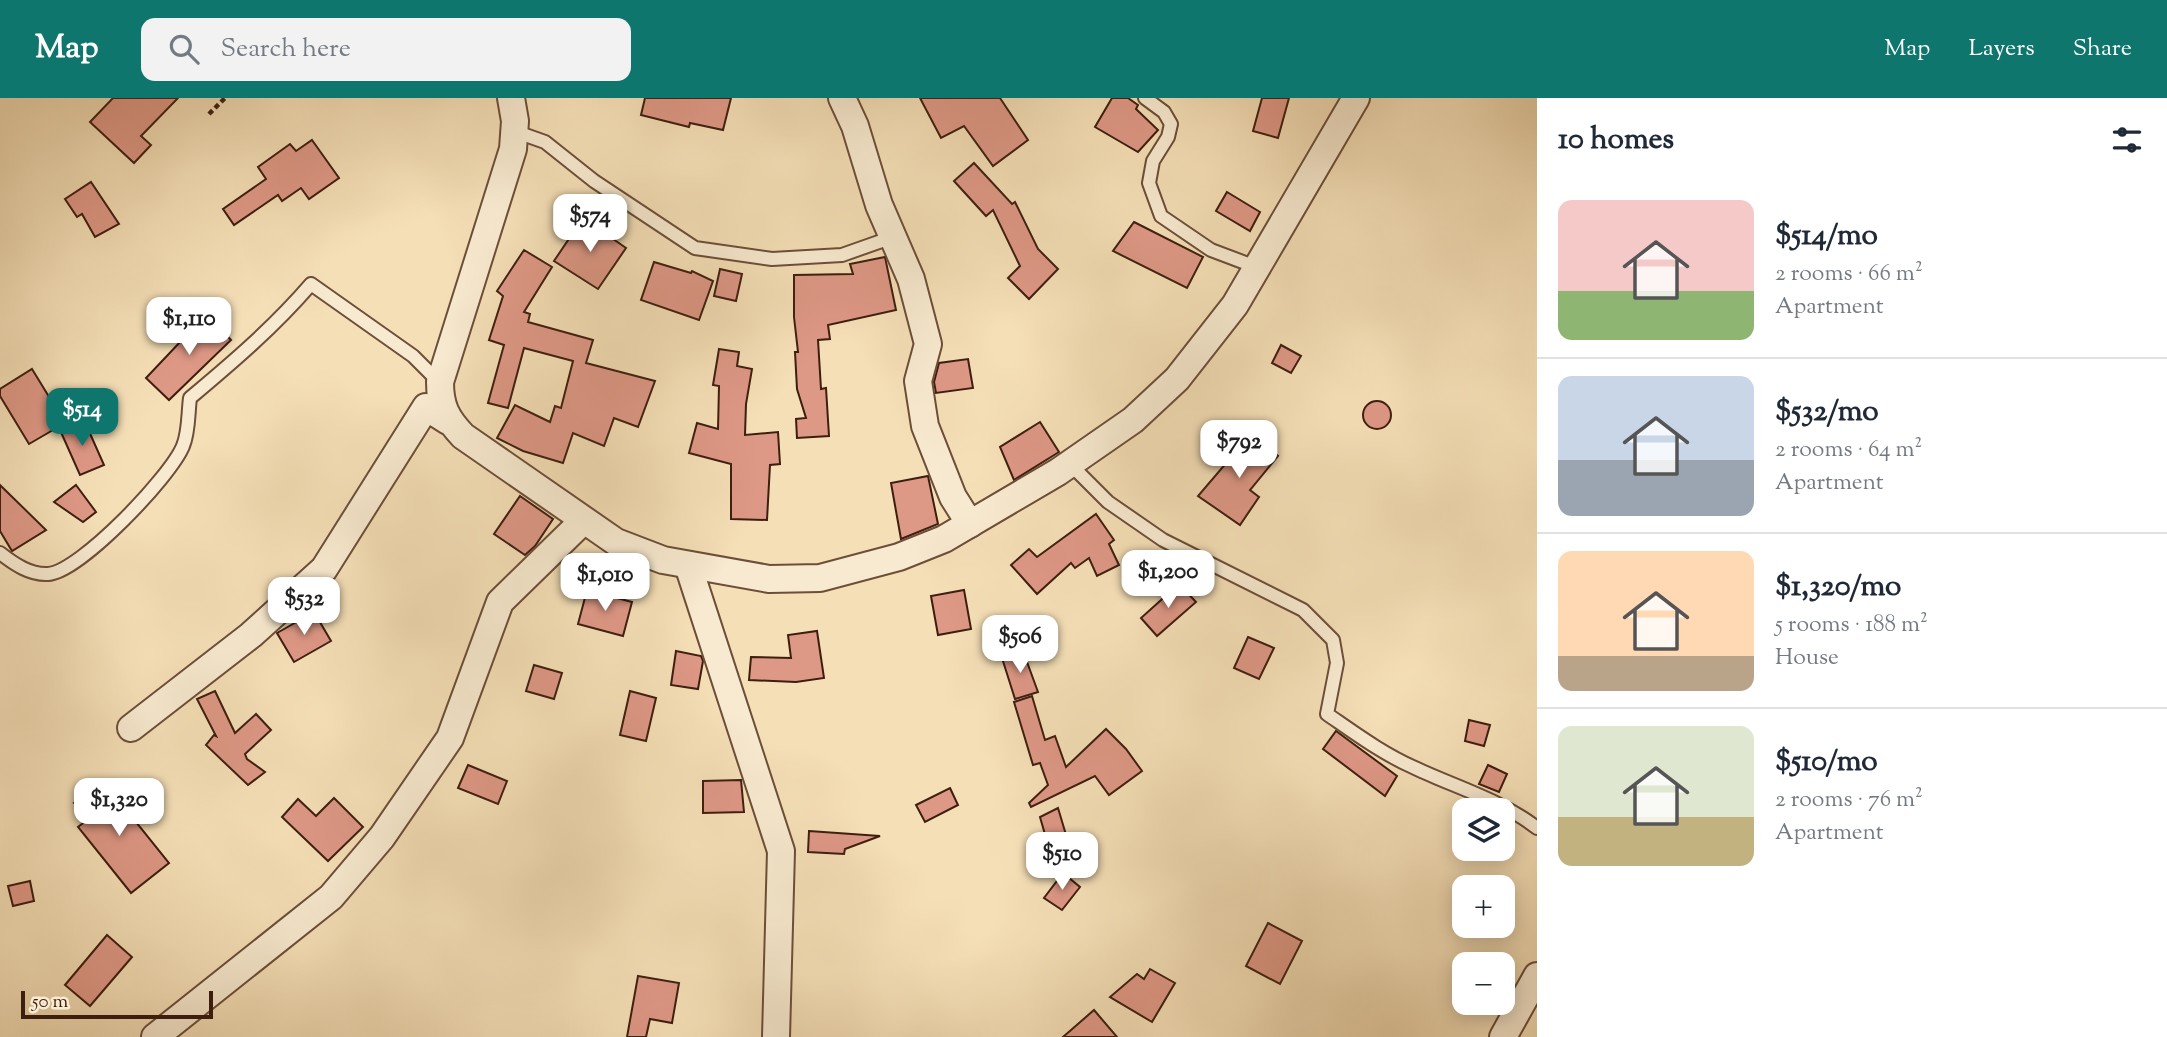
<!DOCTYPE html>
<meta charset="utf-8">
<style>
:root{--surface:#fff;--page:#f2f2f3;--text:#1f2937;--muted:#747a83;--line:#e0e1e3;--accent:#0f766e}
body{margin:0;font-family:"Sorts Mill Goudy",serif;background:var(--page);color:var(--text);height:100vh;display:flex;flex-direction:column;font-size:26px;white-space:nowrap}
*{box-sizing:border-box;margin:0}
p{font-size:23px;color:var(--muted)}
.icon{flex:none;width:38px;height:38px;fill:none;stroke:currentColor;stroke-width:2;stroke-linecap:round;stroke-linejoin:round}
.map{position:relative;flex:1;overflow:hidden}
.details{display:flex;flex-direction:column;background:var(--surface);width:630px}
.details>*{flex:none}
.controls{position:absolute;left:1452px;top:700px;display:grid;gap:14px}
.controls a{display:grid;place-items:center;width:63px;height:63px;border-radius:14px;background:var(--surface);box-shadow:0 4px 18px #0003;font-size:35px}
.scale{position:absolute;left:21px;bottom:18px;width:192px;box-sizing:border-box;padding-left:7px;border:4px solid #3e1e0f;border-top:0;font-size:19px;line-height:24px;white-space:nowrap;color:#3e1e0f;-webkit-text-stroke:5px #f8ead0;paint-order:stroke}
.price{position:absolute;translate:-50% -60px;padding:0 16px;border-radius:14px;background:#fff;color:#222;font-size:23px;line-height:46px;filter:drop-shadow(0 2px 4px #0008)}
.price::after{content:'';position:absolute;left:50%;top:42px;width:21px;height:16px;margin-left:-10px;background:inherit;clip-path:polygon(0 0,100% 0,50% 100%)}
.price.active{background:var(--accent);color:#fff}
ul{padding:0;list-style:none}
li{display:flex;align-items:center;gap:21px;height:175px;padding:0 21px}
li+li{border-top:2px solid var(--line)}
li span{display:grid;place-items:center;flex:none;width:196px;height:140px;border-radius:14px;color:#555}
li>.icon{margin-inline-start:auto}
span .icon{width:84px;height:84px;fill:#fffc;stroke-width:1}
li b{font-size:30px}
h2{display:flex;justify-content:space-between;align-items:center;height:84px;padding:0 21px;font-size:30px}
header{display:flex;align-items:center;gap:42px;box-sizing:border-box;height:98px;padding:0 35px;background:var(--accent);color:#fff}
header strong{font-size:33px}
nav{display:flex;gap:38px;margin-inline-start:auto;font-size:24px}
.search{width:490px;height:63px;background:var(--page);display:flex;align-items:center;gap:18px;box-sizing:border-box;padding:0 24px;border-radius:14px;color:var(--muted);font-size:26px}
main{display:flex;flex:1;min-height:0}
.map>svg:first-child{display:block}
.building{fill:#de9886;stroke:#3e1e0f;stroke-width:2}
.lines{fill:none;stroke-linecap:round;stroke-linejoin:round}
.service-casing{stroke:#6c4e39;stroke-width:16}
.minor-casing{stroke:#6c4e39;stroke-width:30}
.path{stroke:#3e1e0f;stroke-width:4.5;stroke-dasharray:5 3.5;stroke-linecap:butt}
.service{stroke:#f8ead0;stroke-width:12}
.minor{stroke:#f8ead0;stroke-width:26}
</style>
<header>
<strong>Map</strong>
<div class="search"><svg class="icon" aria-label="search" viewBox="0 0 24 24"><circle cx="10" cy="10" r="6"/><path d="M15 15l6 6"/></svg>Search here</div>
<nav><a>Map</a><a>Layers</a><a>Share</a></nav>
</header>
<main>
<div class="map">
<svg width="1537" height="939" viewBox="0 0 1537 939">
<rect width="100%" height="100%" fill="#f5dfb7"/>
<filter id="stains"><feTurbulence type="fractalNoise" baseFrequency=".00286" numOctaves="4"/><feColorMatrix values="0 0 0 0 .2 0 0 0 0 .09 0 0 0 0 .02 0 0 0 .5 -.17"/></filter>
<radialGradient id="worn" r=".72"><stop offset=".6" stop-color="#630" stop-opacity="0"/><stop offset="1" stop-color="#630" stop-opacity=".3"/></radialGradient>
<g class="building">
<polygon points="113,0 178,0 141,38 151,47 134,65 90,24"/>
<polygon points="645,0 731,0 723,32 690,25 689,29 641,17"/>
<polygon points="920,0 1000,0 1028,42 993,68 964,28 941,40"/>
<polygon points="1112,0 1128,0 1138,7 1136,11 1158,32 1138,54 1095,29"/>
<polygon points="1262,0 1289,0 1278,40 1253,33"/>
<polygon points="312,42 339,80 309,101 301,90 282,103 278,97 234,127 223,111 266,81 258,69 290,46 296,53"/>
<polygon points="974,65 1012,106 1015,104 1038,151 1058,171 1029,201 1008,180 1020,168 993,112 986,118 954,83"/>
<polygon points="91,84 119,126 95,139 82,116 77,119 65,101"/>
<polygon points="1227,94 1260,114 1250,133 1216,113"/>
<polygon points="583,120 626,150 598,191 554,163"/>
<polygon points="1134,124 1203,159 1187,190 1113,153"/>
<polygon points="524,152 552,169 524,214 530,216 528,224 593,242 586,265 655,283 638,329 614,320 604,348 573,335 563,365 523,353 497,340 515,307 550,324 555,308 561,310 573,263 524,250 508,310 488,305 504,247 489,242 503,198 497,193"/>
<polygon points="885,159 896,212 828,227 830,241 818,242 821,291 826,290 829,338 797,340 796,321 806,320 797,291 795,254 798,254 794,219 794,177 853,176 850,166"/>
<polygon points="654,164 691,175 692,173 713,183 699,222 641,202"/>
<polygon points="720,171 742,176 736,203 714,198"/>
<polygon points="207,216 231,242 169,302 146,280 182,242 180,240"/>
<polygon points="1281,247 1301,258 1291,275 1272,265"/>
<polygon points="719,251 739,254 737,268 752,271 746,306 745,337 778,334 780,366 770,367 767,422 731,421 731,366 689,355 697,325 718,331 719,288 713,287"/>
<polygon points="968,261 973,290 936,295 934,284 939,265"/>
<polygon points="32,271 65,325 29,346 0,298 0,291"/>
<circle cx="1377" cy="317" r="14"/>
<polygon points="84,322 104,367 80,377 60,332"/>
<polygon points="1040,324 1059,354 1014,382 1000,349"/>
<polygon points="1251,336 1278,358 1250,392 1259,399 1240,427 1198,398"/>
<polygon points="928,378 938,426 901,441 891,385"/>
<polygon points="0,387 46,432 12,453 0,433"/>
<polygon points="76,387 96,414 83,424 54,404"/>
<polygon points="520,398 553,421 535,448 525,457 494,436"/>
<polygon points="1096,416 1114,442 1109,446 1119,467 1097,478 1089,460 1075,470 1071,465 1037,496 1011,467 1029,451 1037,459"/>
<polygon points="1179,486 1196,504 1157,538 1141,520"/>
<polygon points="587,492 632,504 623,538 578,526"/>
<polygon points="964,492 971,531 938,537 931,498"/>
<polygon points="314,514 331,543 294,564 277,535"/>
<polygon points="817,533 824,580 796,584 749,582 751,559 791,560 788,537"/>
<polygon points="1248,539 1274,550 1259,581 1234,570"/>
<polygon points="676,553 701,558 703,563 698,591 671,587"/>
<polygon points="1023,553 1038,594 1015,601 1002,560"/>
<polygon points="534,567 562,575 554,601 526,593"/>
<polygon points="215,593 235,635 256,616 271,632 245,656 247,661 265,674 248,687 206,647 214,637 216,638 197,601"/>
<polygon points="630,593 656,600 646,643 620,637"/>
<polygon points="1032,598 1045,642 1055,638 1066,669 1106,631 1126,651 1142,673 1109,697 1095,678 1031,709 1029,705 1048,687 1040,665 1033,667 1014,604"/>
<polygon points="1469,622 1490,627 1484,648 1465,643"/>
<polygon points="1336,633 1397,678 1385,698 1323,651"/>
<polygon points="468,667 507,683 498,706 458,690"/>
<polygon points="1488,667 1507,676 1499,694 1479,686"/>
<polygon points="741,682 744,714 703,715 703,683"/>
<polygon points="93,683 115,701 116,699 169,765 131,795 78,729 91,719 74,705"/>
<polygon points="950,690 958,707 925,724 916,707"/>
<polygon points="334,700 363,729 328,763 282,719 298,701 316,718"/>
<polygon points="1058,710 1075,767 1056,775 1040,719"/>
<polygon points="809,733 880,738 845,751 844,756 808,754"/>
<polygon points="1063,775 1080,789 1062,812 1044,800"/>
<polygon points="30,783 34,803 13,808 8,788"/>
<polygon points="1268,825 1302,843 1280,886 1246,868"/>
<polygon points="107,837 132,859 90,908 65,887"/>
<polygon points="1150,871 1175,885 1152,924 1110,899 1137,876 1144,881"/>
<polygon points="638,878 679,885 672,925 650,921 646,939 627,939"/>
<polygon points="1094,912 1117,939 1063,939"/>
</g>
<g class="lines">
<g class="service-casing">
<g id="service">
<polyline points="1145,0 1164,14 1171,26 1168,39 1153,63 1149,85 1161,118 1211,152 1256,169"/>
<polyline points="514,33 545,44 594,83 695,150 772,161 842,157 893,139"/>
<path d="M 1073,364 L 1078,374 L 1108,404 L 1163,442 L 1303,512 L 1333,542 L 1337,565 L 1327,616 C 1356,636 1383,656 1415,670 C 1455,689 1501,702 1537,730"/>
<path d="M 0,455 C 14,466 30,477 48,476 C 80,474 171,378 183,348 C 189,334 188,315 190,300 C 233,264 274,229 311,186 L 413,258 L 439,284"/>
</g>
</g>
<g class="minor-casing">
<g id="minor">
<path d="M 511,0 L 515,23 L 513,51 L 440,284 C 440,308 446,320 463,338 L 616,444 L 663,462 L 769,481 L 820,480 L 899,459 L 944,441 L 1058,374 L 1133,322 L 1177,281 L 1235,207 L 1356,0"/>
<polyline points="842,0 855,28 879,107 911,181 928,246 918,283 925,328 953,399 970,426"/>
<polyline points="688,467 781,753 776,939"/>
<polyline points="131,630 251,537 324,471 426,309 448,323"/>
<polyline points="155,939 331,799 382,739 450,640 500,504 583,423"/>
<polyline points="1503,939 1537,878"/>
</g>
</g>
<polyline class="path" points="209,16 225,0"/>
<use href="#service" class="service"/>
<use href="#minor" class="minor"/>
</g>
<rect width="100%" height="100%" filter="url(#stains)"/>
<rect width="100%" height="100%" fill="url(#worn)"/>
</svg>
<div class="controls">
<a><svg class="icon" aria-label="layers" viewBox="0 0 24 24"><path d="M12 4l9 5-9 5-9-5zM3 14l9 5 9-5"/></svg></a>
<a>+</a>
<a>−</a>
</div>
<div class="scale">50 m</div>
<b class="price" style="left:590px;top:156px">$574</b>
<b class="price" style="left:189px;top:259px">$1,110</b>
<b class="price active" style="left:82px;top:350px">$514</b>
<b class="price" style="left:1239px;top:382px">$792</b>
<b class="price" style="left:1168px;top:512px">$1,200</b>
<b class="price" style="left:605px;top:515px">$1,010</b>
<b class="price" style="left:304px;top:539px">$532</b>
<b class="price" style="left:1020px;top:577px">$506</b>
<b class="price" style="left:119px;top:740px">$1,320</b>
<b class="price" style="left:1062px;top:794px">$510</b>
</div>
<section class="details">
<h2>10 homes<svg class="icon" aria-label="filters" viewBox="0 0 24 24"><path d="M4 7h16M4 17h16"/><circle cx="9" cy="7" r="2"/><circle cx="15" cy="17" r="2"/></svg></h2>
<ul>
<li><span style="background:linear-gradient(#f6c9c9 65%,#8fb573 0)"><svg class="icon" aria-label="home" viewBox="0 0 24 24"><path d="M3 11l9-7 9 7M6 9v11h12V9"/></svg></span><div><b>$514/mo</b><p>2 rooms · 66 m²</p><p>Apartment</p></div></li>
<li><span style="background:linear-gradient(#c9d6e8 60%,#9aa5b1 0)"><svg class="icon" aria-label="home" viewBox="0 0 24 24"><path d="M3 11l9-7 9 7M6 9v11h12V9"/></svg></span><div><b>$532/mo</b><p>2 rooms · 64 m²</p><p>Apartment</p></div></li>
<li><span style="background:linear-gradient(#ffd9b3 75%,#b9a48a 0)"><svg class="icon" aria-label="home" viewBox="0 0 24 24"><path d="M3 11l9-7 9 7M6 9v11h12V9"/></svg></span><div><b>$1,320/mo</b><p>5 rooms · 188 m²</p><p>House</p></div></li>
<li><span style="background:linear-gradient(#dfe7d0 65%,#c2b280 0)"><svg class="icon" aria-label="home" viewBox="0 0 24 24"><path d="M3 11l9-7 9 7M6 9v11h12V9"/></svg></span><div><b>$510/mo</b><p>2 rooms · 76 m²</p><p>Apartment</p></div></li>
</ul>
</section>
</main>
